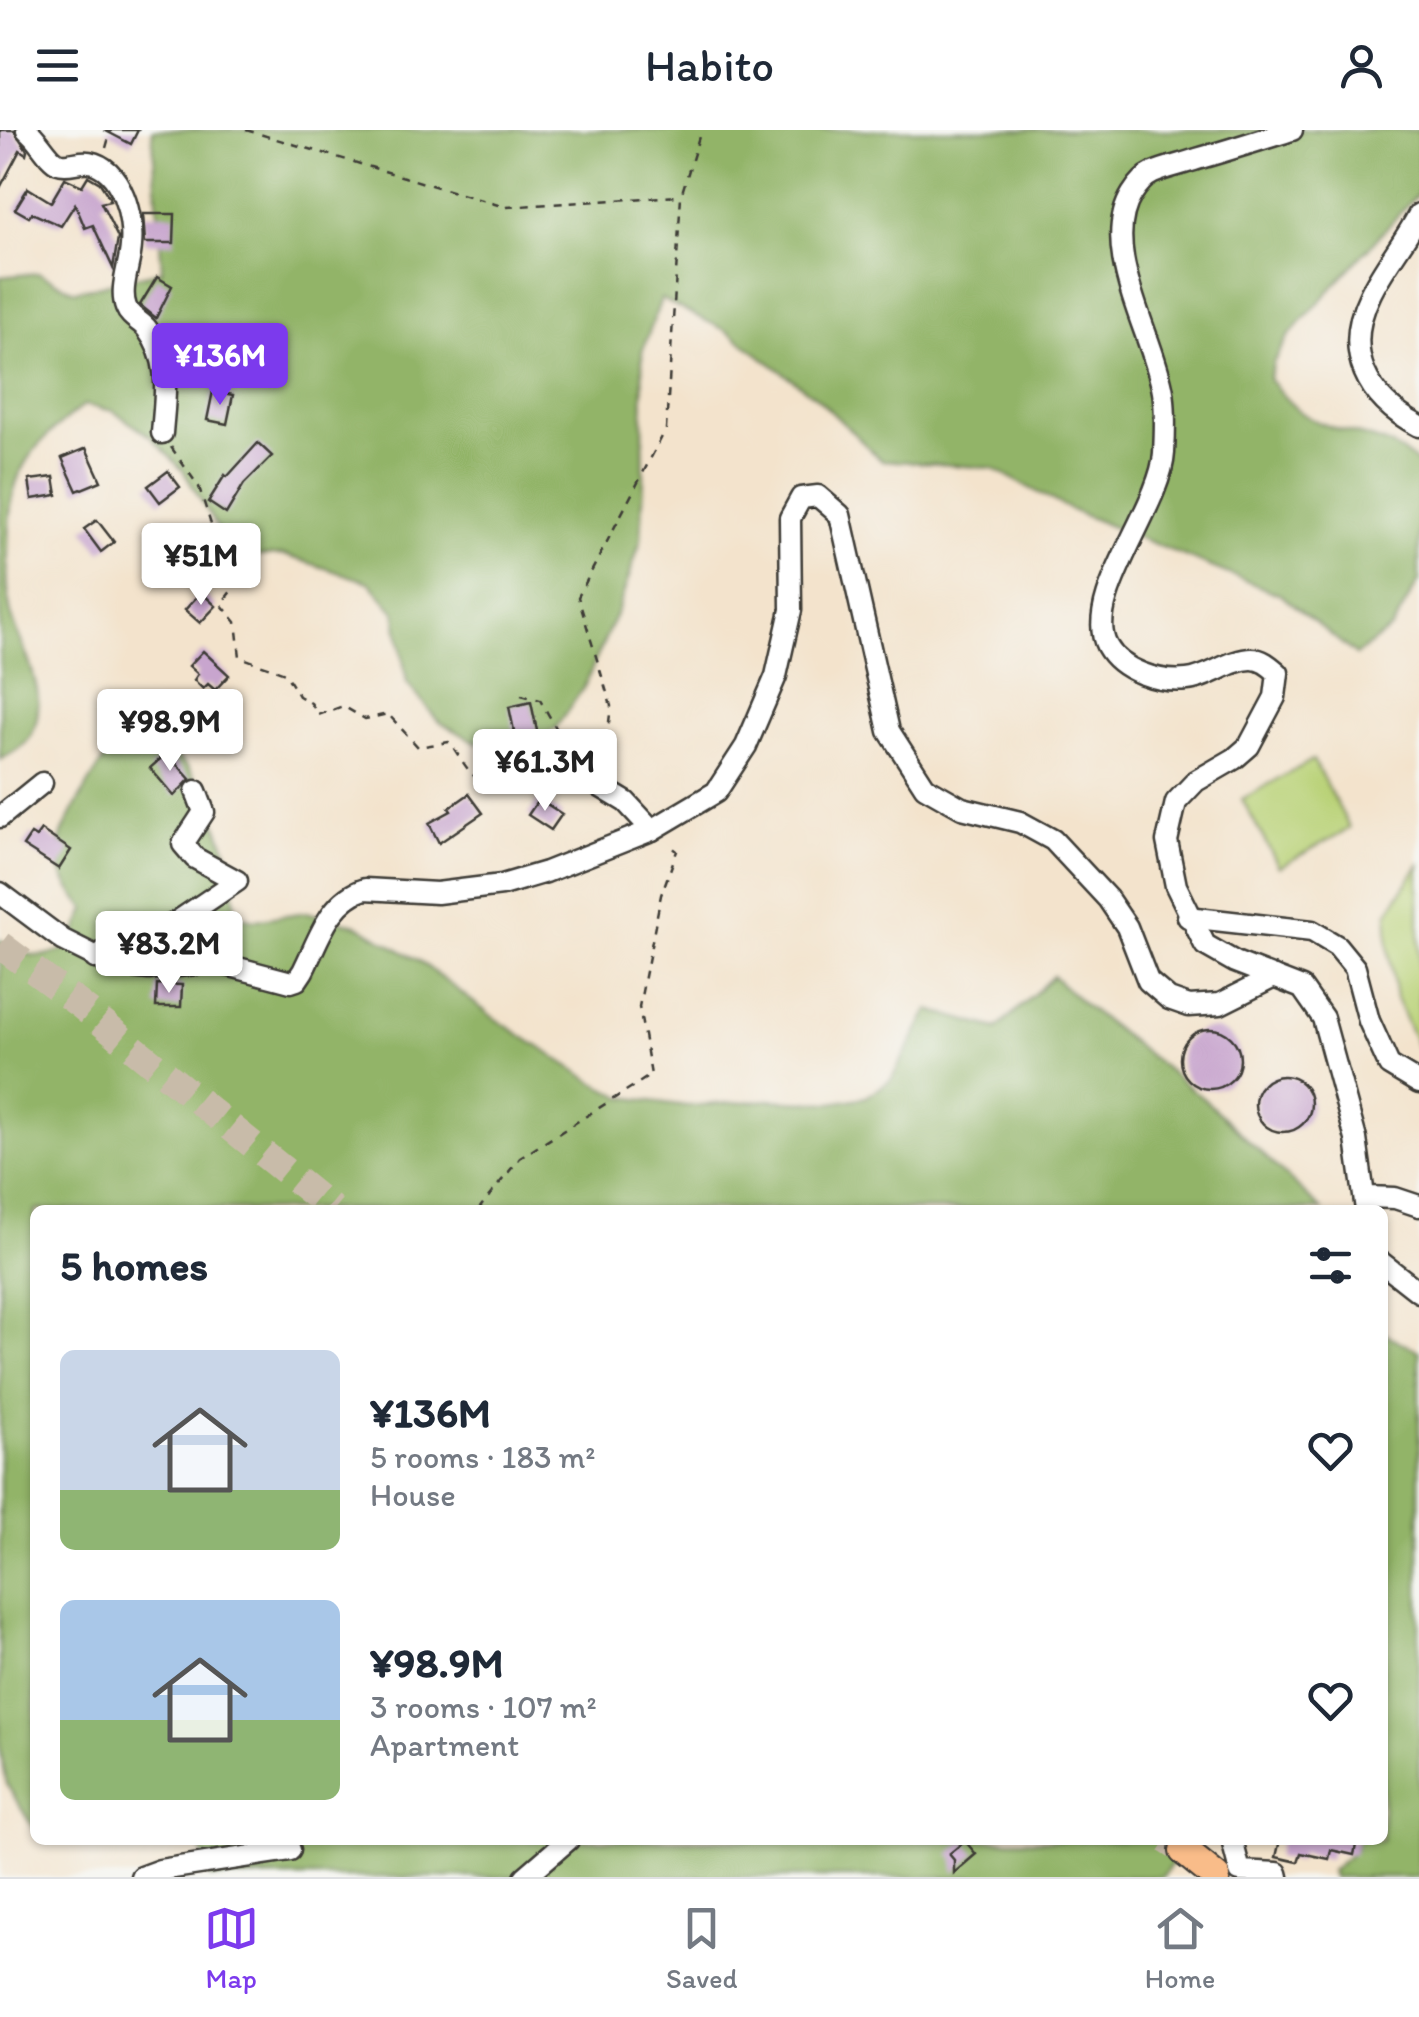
<!DOCTYPE html>
<meta charset="utf-8">
<style>
:root{--surface:#fff;--page:#f2f2f3;--text:#1f2937;--muted:#747a83;--line:#e0e1e3;--accent:#7c3aed}
body{margin:0;font-family:Itim,sans-serif;background:var(--page);color:var(--text);height:100vh;display:flex;flex-direction:column;font-size:38px;white-space:nowrap}
*{box-sizing:border-box;margin:0}
p{font-size:32px;color:var(--muted)}
.icon{flex:none;width:55px;height:55px;fill:none;stroke:currentColor;stroke-width:2;stroke-linecap:round;stroke-linejoin:round}
.map{position:relative;flex:1;overflow:hidden}
.panel{position:absolute;left:30px;top:1075px;width:1358px;height:640px;display:flex;flex-direction:column;background:var(--surface);border-radius:15px;box-shadow:0 2px 8px #0004}
.panel>*{flex:none}
.price{position:absolute;translate:-50% -85px;padding:0 22px;border-radius:10px;background:#fff;color:#222;font-size:32px;line-height:65px;filter:drop-shadow(0 2px 5px #0008)}
.price::after{content:'';position:absolute;left:50%;top:60px;width:30px;height:22px;margin-left:-15px;background:inherit;clip-path:polygon(0 0,100% 0,50% 100%)}
.price.active{background:var(--accent);color:#fff}
ul{padding:0;list-style:none}
li{display:flex;align-items:center;gap:30px;height:250px;padding:0 30px}
li span{display:grid;place-items:center;flex:none;width:280px;height:200px;border-radius:15px;color:#555}
li>.icon{margin-inline-start:auto}
span .icon{width:120px;height:120px;fill:#fffc;stroke-width:1}
li b{font-size:42px}
h2{display:flex;justify-content:space-between;align-items:center;height:120px;padding:0 30px;font-size:42px}
header{display:flex;justify-content:space-between;align-items:center;height:130px;padding:0 30px;background:var(--surface);font-size:45px;font-weight:600}
.tabs{display:flex;justify-content:space-around;align-items:center;height:140px;border-top:2px solid var(--line);background:var(--surface);font-size:28px;color:var(--muted)}
.tabs a{display:grid;justify-items:center;gap:5px}
.tabs .active{color:var(--accent)}
.map>svg:first-child{display:block}
.green{fill:#b9d277;stroke:#6a774a;stroke-width:2.5}
.forest{fill:#92b468;stroke:#576842;stroke-width:2.5}
.building{fill:#c8a5ce}
.lines{fill:none;stroke-linecap:round;stroke-linejoin:round}
.highway-tunnel{stroke:#c8bba9;stroke-width:28;stroke-dasharray:28 14;stroke-linecap:butt}
.minor-casing{stroke:#3c3a36;stroke-width:25}
.highway-casing{stroke:#3c3a36;stroke-width:32}
.path{stroke:#3c3a36;stroke-width:2.5;stroke-dasharray:8 8;stroke-linecap:butt}
.minor{stroke:#fff;stroke-width:20}
.highway{stroke:#f9bc89;stroke-width:28}
</style>
<header><svg class="icon" aria-label="menu" viewBox="0 0 24 24"><path d="M4 6h16M4 12h16M4 18h16"/></svg>Habito<svg class="icon" aria-label="person" viewBox="0 0 24 24"><circle cx="12" cy="8" r="4"/><path d="M4 21q1-7 8-7t8 7"/></svg></header>
<div class="map">
<svg width="1419" height="1747" viewBox="0 0 1419 1747">
<rect width="100%" height="100%" fill="#f6f6f2"/>
<filter id="ink" filterUnits="userSpaceOnUse"><feTurbulence type="fractalNoise" baseFrequency=".01" numOctaves="2"/><feDisplacementMap in="SourceGraphic" scale="20" xChannelSelector="R" yChannelSelector="G"/><feConvolveMatrix kernelMatrix="1 2 1 2 8 2 1 2 1" color-interpolation-filters="sRGB"/></filter>
<filter id="wash" filterUnits="userSpaceOnUse"><feTurbulence type="fractalNoise" baseFrequency=".0048" numOctaves="4" result="noise"/><feDisplacementMap in="SourceGraphic" scale="40" xChannelSelector="R" yChannelSelector="G"/><feGaussianBlur stdDeviation="2.25" result="paint"/><feColorMatrix in="noise" values="0 0 0 0 0 0 0 0 0 0 0 0 0 0 0 0 0 1.4 0 .05"/><feComposite in="paint" operator="in"/></filter>
<g filter="url(#wash)">
<rect width="100%" height="100%" fill="#f3e3cc"/>
<g class="green">
<polygon points="1313,630 1350,698 1279,737 1242,669"/>
<polygon points="1419,735 1419,920 1396,869 1388,815 1388,782"/>
</g>
<g class="forest">
<path d="M 152,0 L 1419,0 L 1419,62 L 1288,207 L 1274,231 L 1269,249 C 1281,263 1293,279 1310,288 C 1349,309 1382,300 1419,335 L 1419,451 L 1392,498 L 1356,525 L 1281,465 L 1073,381 L 992,338 L 881,330 L 816,267 L 727,201 L 661,169 L 642,222 L 644,349 L 641,410 L 619,477 L 584,557 L 555,599 L 523,618 L 497,619 L 474,611 L 438,591 L 407,553 L 395,482 L 369,452 L 284,425 L 258,426 L 227,414 L 184,342 L 151,307 L 113,281 L 84,275 C 22,323 9,343 8,422 C 8,442 6,464 11,483 C 22,521 53,567 30,607 C 25,617 9,624 0,630 L 0,147 L 38,143 L 75,161 L 162,141 Z"/>
<path d="M 144,612 L 170,621 L 188,637 L 207,668 L 230,729 L 236,785 L 254,790 L 306,782 L 357,795 L 421,832 L 494,888 L 597,954 L 623,967 L 687,976 L 769,970 L 831,973 L 866,967 L 891,950 L 929,880 L 997,899 L 1053,846 L 1082,873 L 1203,968 L 1322,1080 L 35,1080 L 35,1701 L 7,1655 L 0,1618 L 0,810 C 31,827 36,832 70,817 L 86,779 C 71,763 55,740 59,716 C 61,696 103,628 117,613 Z"/>
<polygon points="1383,1203 1419,1221 1419,1747 1333,1747 1331,1741 1355,1720 1357,1710 1382,1710"/>
<polygon points="194,1710 1190,1710 1162,1747 211,1747 199,1712"/>
</g>
<g id="blocks">
<g class="building">
<polygon points="0,0 14,0 27,20 26,24 20,20 0,58"/>
<polygon points="104,0 138,0 131,14"/>
<polygon points="88,46 100,53 109,67 110,71 101,73 118,108 113,138 93,95 85,98 75,74 61,96 32,83 29,87 15,79 28,58 51,72 65,48 82,56"/>
<polygon points="143,84 175,84 174,113 145,113"/>
<polygon points="157,147 172,156 156,188 140,175"/>
<polygon points="213,261 233,265 227,294 207,290"/>
<polygon points="258,313 272,326 244,354 226,384 208,372 225,345 227,347"/>
<polygon points="86,318 101,351 77,361 62,328"/>
<polygon points="168,341 180,357 160,372 148,356"/>
<polygon points="54,347 57,365 32,369 29,350"/>
<polygon points="97,390 114,412 101,422 84,399"/>
<polygon points="173,401 181,412 166,422 158,411"/>
<polygon points="201,462 216,476 200,493 185,480"/>
<polygon points="203,521 229,545 215,560 208,554 203,559 194,550 198,544 189,536"/>
<polygon points="531,572 541,620 542,651 503,653 503,643 496,643 495,630 520,629 509,577"/>
<polygon points="167,623 190,649 174,666 150,638"/>
<polygon points="469,664 483,683 439,713 429,693 451,681 449,678"/>
<polygon points="539,669 562,684 551,700 528,685"/>
<polygon points="41,700 71,720 59,739 23,716 31,704 36,707"/>
<polygon points="157,854 182,855 181,877 156,877"/>
<circle cx="1210" cy="929" r="30"/>
<circle cx="1283" cy="974" r="28"/>
<polygon points="1280,1710 1357,1710 1354,1725 1331,1720 1329,1729 1301,1723 1298,1732 1276,1727"/>
<polygon points="965,1711 976,1724 954,1743 954,1730 949,1724"/>
</g>
</g>
</g>
<g filter="url(#ink)">
<use href="#blocks" fill-opacity="0" stroke="#3c3a36" stroke-width="2.5"/>
<g class="lines">
<g class="highway-tunnel">
<polyline points="0,815 79,874 333,1080"/>
<polyline points="1167,1710 1184,1721"/>
</g>
<g class="minor-casing">
<g id="minor">
<path d="M 27,0 C 38,8 48,29 58,33 C 68,37 79,30 89,32 C 122,38 134,88 131,116 C 130,135 119,159 126,177 C 130,188 141,191 147,199 C 172,233 165,264 162,303"/>
<path d="M 1292,0 C 1260,10 1229,20 1197,29 C 1183,34 1167,37 1153,43 C 1144,47 1137,56 1132,64 C 1098,118 1154,206 1163,262 C 1166,281 1165,305 1164,323 C 1161,377 1082,470 1107,516 C 1121,541 1159,553 1187,550 C 1209,548 1230,529 1252,529 C 1263,529 1271,537 1278,543 L 1275,567 L 1249,616 L 1234,629 L 1196,651 L 1176,672 L 1167,711 L 1176,756 L 1205,815 L 1235,832 L 1302,858 L 1323,888 L 1356,1009 L 1366,1080"/>
<path d="M 1419,84 C 1405,112 1383,137 1370,165 C 1342,222 1367,269 1419,296"/>
<polyline points="601,657 626,672 652,700"/>
<polyline points="0,687 42,653"/>
<path d="M 0,763 L 63,810 L 113,835 L 149,839 L 215,832 L 291,852 L 297,850 L 303,841 C 319,810 329,770 365,759 L 437,763 L 502,755 L 546,742 L 652,700 L 716,662 L 746,616 L 776,546 L 791,480 L 790,388 L 801,368 L 818,366 L 840,385 L 889,601 L 925,657 L 962,678 L 1020,692 L 1053,710 L 1108,769 L 1127,797 L 1148,851 L 1169,869 L 1189,876 L 1220,874 L 1274,847"/>
<polyline points="1188,787 1312,801 1337,816 1355,838 1369,891 1389,935 1419,953"/>
<polyline points="95,828 117,812 172,795 237,751 195,728 183,714 204,682 196,661"/>
<polyline points="1367,1067 1395,1068 1419,1076"/>
<polyline points="1382,1133 1419,1162"/>
<polyline points="1232,1710 1240,1741 1277,1743 1278,1747"/>
<polyline points="141,1747 160,1740 290,1720"/>
<polyline points="525,1747 568,1710"/>
</g>
</g>
<g class="highway-casing">
<polyline id="highway" points="1184,1721 1216,1747"/>
</g>
<g class="path">
<polyline points="246,0 505,77 679,66"/>
<polyline points="106,18 111,0"/>
<path d="M 171,317 L 199,357 L 232,460 L 221,474 L 236,492 L 240,527 L 285,543 L 299,566 L 311,573 L 318,585 L 343,576 L 365,589 L 388,584 L 418,617 L 449,612 C 458,623 467,642 479,650 C 495,662 561,662 581,659"/>
<polyline points="521,565 540,570 575,631 590,645"/>
<polyline points="603,641 611,576 578,467 666,299 681,66 701,0"/>
<polyline points="478,1080 520,1028 651,945 639,877 661,765 677,721 669,714"/>
</g>
<use href="#minor" class="minor"/>
<use href="#highway" class="highway"/>
</g>
</g>
</svg>
<b class="price active" style="left:220px;top:278px">¥136M</b>
<b class="price" style="left:201px;top:478px">¥51M</b>
<b class="price" style="left:170px;top:644px">¥98.9M</b>
<b class="price" style="left:545px;top:684px">¥61.3M</b>
<b class="price" style="left:169px;top:866px">¥83.2M</b>
<section class="panel">
<h2>5 homes<svg class="icon" aria-label="filters" viewBox="0 0 24 24"><path d="M4 7h16M4 17h16"/><circle cx="9" cy="7" r="2"/><circle cx="15" cy="17" r="2"/></svg></h2>
<ul>
<li><span style="background:linear-gradient(#c9d6e8 70%,#8fb573 0)"><svg class="icon" aria-label="home" viewBox="0 0 24 24"><path d="M3 11l9-7 9 7M6 9v11h12V9"/></svg></span><div><b>¥136M</b><p>5 rooms · 183 m²</p><p>House</p></div><svg class="icon" aria-label="heart" viewBox="0 0 24 24"><path d="M12 20l-8-8c-3-5 5-10 8-4 3-6 11-1 8 4z"/></svg></li>
<li><span style="background:linear-gradient(#a9c7e8 60%,#8fb573 0)"><svg class="icon" aria-label="home" viewBox="0 0 24 24"><path d="M3 11l9-7 9 7M6 9v11h12V9"/></svg></span><div><b>¥98.9M</b><p>3 rooms · 107 m²</p><p>Apartment</p></div><svg class="icon" aria-label="heart" viewBox="0 0 24 24"><path d="M12 20l-8-8c-3-5 5-10 8-4 3-6 11-1 8 4z"/></svg></li>
</ul>
</section>
</div>
<nav class="tabs">
<a class="active"><svg class="icon" aria-label="map" viewBox="0 0 24 24"><path d="M3 6l6-2 6 2 6-2v14l-6 2-6-2-6 2zM9 4v14M15 6v14"/></svg>Map</a>
<a><svg class="icon" aria-label="saved" viewBox="0 0 24 24"><path d="M7 4h10v16l-5-4-5 4z"/></svg>Saved</a>
<a><svg class="icon" aria-label="home" viewBox="0 0 24 24"><path d="M3 11l9-7 9 7M6 9v11h12V9"/></svg>Home</a>
</nav>
